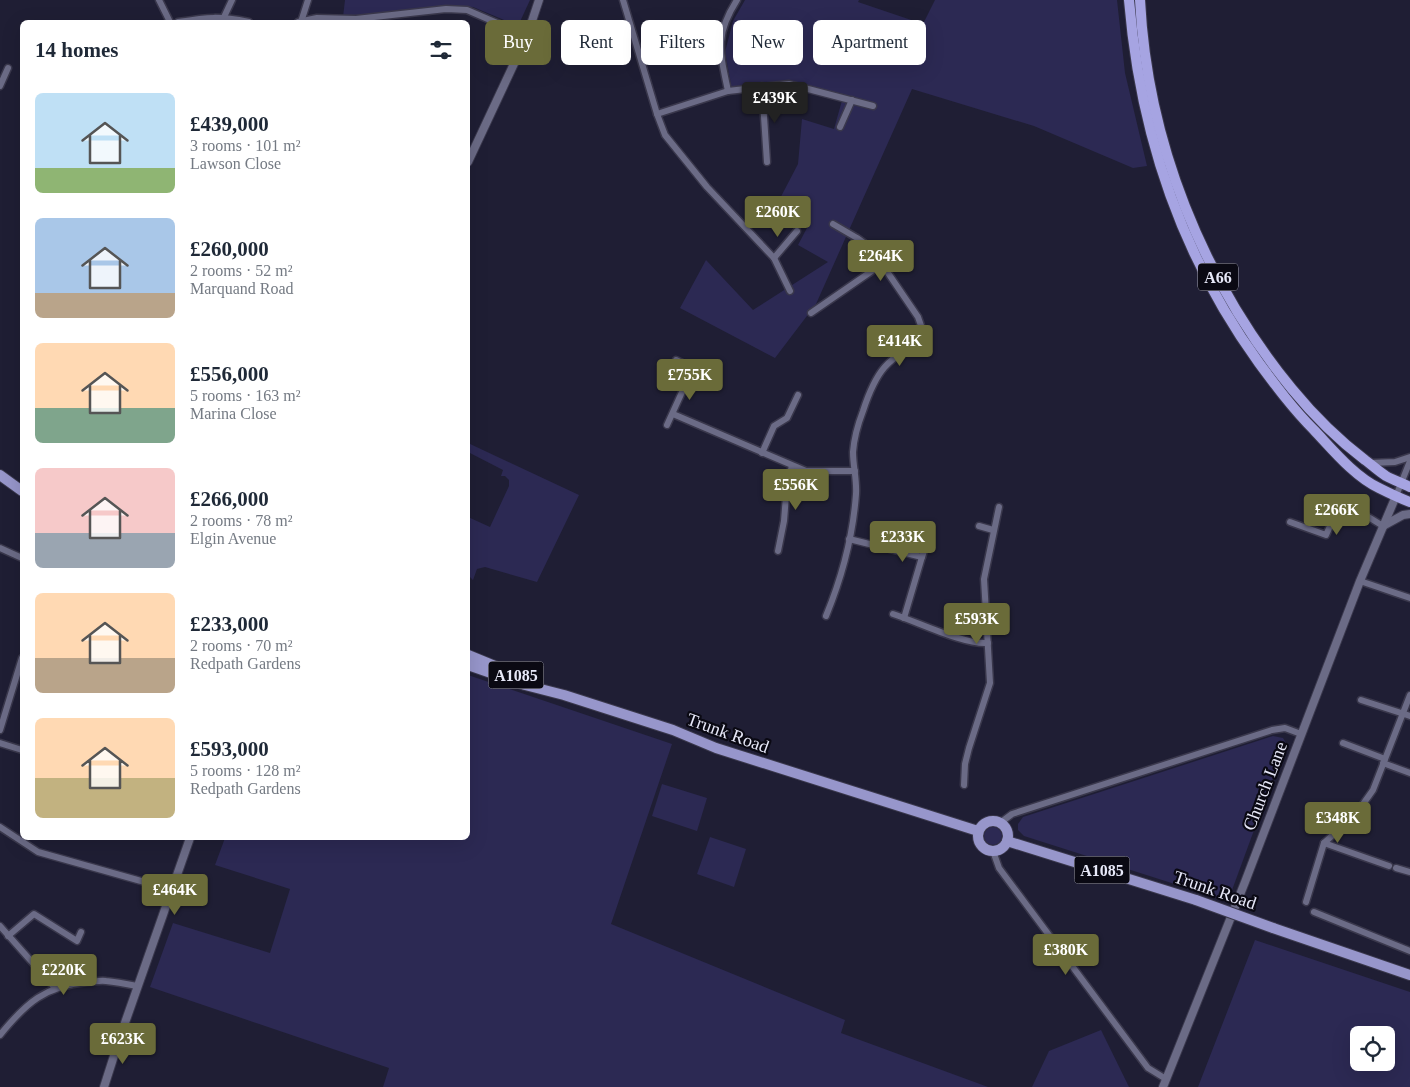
<!DOCTYPE html>
<meta charset="utf-8">
<style>
:root{--surface:#fff;--page:#f6f6f7;--text:#1f2937;--muted:#747a83;--accent:#6a6b39}
body{margin:0;font-family:"Times New Roman",serif;background:var(--page);color:var(--text);height:100vh;display:flex;flex-direction:column;font-size:19px;white-space:nowrap}
*{box-sizing:border-box;margin:0}
p{font-size:16px;color:var(--muted)}
.icon{flex:none;width:28px;height:28px;fill:none;stroke:currentColor;stroke-width:2;stroke-linecap:round;stroke-linejoin:round}
.map{position:relative;flex:1;overflow:hidden}
.side{position:absolute;left:20px;top:20px;width:450px;height:820px;display:flex;flex-direction:column;background:var(--surface);border-radius:8px;box-shadow:0 5px 20px #0002}
.side>*{flex:none}
.guide{position:absolute;left:485px;top:20px;width:475px;height:45px;display:flex;gap:10px}
.tools{position:absolute;left:1350px;top:1026px;display:grid;gap:10px}
.tools a{display:grid;place-items:center;width:45px;height:45px;border-radius:8px;background:var(--surface);box-shadow:0 5px 20px #0002;font-size:25px}
.price{position:absolute;translate:-50% -42px;padding:0 11px;border-radius:5px;background:var(--accent);color:#fff;font-size:16px;line-height:32px;filter:drop-shadow(0 1px 2px #0008)}
.price::after{content:'';position:absolute;left:50%;top:30px;width:15px;height:11px;margin-left:-8px;background:inherit;clip-path:polygon(0 0,100% 0,50% 100%)}
.price.on{background:#222;color:#fff}
ul{padding:0;list-style:none}
li{display:flex;align-items:center;gap:15px;height:125px;padding:0 15px}
li span{display:grid;place-items:center;flex:none;width:140px;height:100px;border-radius:8px;color:#555}
li>.icon{margin-inline-start:auto}
span .icon{width:60px;height:60px;fill:#fffc;stroke-width:1}
li b{font-size:21px}
h2{display:flex;justify-content:space-between;align-items:center;height:60px;padding:0 15px;font-size:21px}
.chip{padding:0 18px;border-radius:8px;background:var(--surface);box-shadow:0 5px 20px #0002;font-size:18px;line-height:45px}
.chip.on{background:var(--accent);color:#fff}
.map>svg:first-child{display:block}
.green{fill:#2c2953;fill-rule:evenodd}
.lines{fill:none;stroke-linecap:round;stroke-linejoin:round}
.minor-casing{stroke:#3a384c;stroke-width:9}
.tertiary-casing{stroke:#3a384c;stroke-width:10}
.primary-casing{stroke:#3a384c;stroke-width:12}
.trunk-casing{stroke:#3a384c;stroke-width:12}
.minor{stroke:#6b6b86;stroke-width:6}
.tertiary{stroke:#6b6b86;stroke-width:8}
.primary{stroke:#9796cb;stroke-width:10}
.trunk{stroke:#a6a4e2;stroke-width:10}
.primary-bridge-casing{stroke:#3a384c;stroke-width:12;stroke-linecap:butt}
.primary-bridge{stroke:#9796cb;stroke-width:10}
.labels{text-anchor:middle;stroke-width:4.5;stroke-linejoin:round;paint-order:stroke}
.shield{fill:#0a0913;stroke:#a5a5b3;stroke-width:1}
.shield-label{font-size:16px;font-weight:bold;fill:#e7e8f8}
.street-label{font-size:18px;fill:#e7e8f8;stroke:#0a0913}
</style>
<div class="map">
<svg width="1410" height="1087" viewBox="0 0 1410 1087">
<rect width="100%" height="100%" fill="#1f1e34"/>
<g class="green">
<polygon points="345,0 530,0 518,26 473,7 443,6 343,17"/>
<polygon points="745,0 859,0 858,2 923,24 935,0 1117,0 1125,73 1147,166 1133,168 1034,126 912,89 816,304 775,358 680,308 706,260 753,310 828,262 798,245 808,226 774,210 798,164 802,119 834,129 843,97 786,82 759,84 732,90 725,52 733,21"/>
<polygon points="468,443 579,495 537,582 485,567 477,569 473,580 468,575 468,517 490,527 509,486 509,480 505,476 501,476 503,470 468,452"/>
<polygon points="468,675 672,744 611,924 845,1020 841,1033 988,1087 383,1087 389,1068 150,987 173,923 270,953 290,889 215,865 225,838 468,838"/>
<polygon points="1273,736 1283,738 1286,743 1228,901 1024,836 1018,830 1018,824 1023,817"/>
<polygon points="662,784 707,798 697,831 652,816"/>
<circle cx="993" cy="836" r="9"/>
<polygon points="710,837 746,849 734,887 697,874"/>
<path d="M 1255,940 L 1410,992 L 1410,1087 L 1198,1087 ZM 1359,1035 L 1386,1035 L 1386,1062 L 1359,1062 Z"/>
<polygon points="1101,1030 1129,1087 1032,1087 1049,1051"/>
</g>
<g class="lines">
<g class="minor-casing">
<g id="minor">
<polyline points="159,0 170,22"/>
<polyline points="623,0 657,114 665,135 707,187 774,258 790,291"/>
<polyline points="224,17 232,0"/>
<path d="M 178,22 C 209,17 219,16 249,22"/>
<polyline points="298,22 317,18 356,19 446,9 467,10 527,36"/>
<polyline points="301,22 308,0"/>
<polyline points="0,86 8,68"/>
<polyline points="762,86 767,162"/>
<path d="M 728,91 C 720,52 714,36 737,0"/>
<polyline points="657,114 728,91 789,84 873,106"/>
<polyline points="840,127 852,100"/>
<polyline points="774,258 797,231"/>
<polyline points="811,313 882,264"/>
<polyline points="676,360 712,377"/>
<polyline points="673,414 806,471 855,471"/>
<polyline points="667,425 693,368"/>
<polyline points="762,453 774,426 787,418 798,395"/>
<polyline points="1370,463 1395,462 1410,457"/>
<polyline points="1396,496 1410,461"/>
<polyline points="1290,522 1326,535 1340,504 1352,507 1383,526"/>
<polyline points="979,526 993,530"/>
<polyline points="849,539 922,557 904,618"/>
<polyline points="0,548 22,558"/>
<polyline points="778,551 784,521 787,483 792,466"/>
<polyline points="922,557 926,545"/>
<polyline points="1360,581 1410,598"/>
<path d="M 893,614 C 918,622 964,645 988,643"/>
<path d="M 826,616 C 842,577 853,536 856,494 C 857,480 853,466 853,452 C 854,439 858,424 863,411 C 875,374 887,354 927,343 L 918,317 L 871,248 L 857,238 L 833,224"/>
<polyline points="1361,700 1410,716"/>
<polyline points="0,730 22,658"/>
<polyline points="0,743 22,750"/>
<polyline points="1343,743 1385,759"/>
<polyline points="1383,763 1410,773"/>
<polyline points="964,785 965,764 969,748 990,683 984,579 999,507"/>
<polyline points="1000,823 1012,814 1272,730 1285,728 1301,734"/>
<polyline points="0,827 38,852 173,890"/>
<polyline points="1324,843 1389,866"/>
<polyline points="993,851 999,868 1148,1068 1166,1079"/>
<polyline points="1396,868 1410,872"/>
<polyline points="1306,902 1324,843 1356,814 1373,790 1410,695"/>
<polyline points="1314,912 1410,951"/>
<polyline points="0,926 55,988"/>
<polyline points="8,936 34,914 77,941 81,932"/>
<path d="M 0,1035 C 26,1003 45,986 87,982 C 93,982 100,980 106,981 C 117,982 127,984 137,986"/>
</g>
</g>
<g class="tertiary-casing">
<g id="tertiary">
<polyline points="468,162 527,36 539,0"/>
<polyline points="1383,526 1403,515 1410,514"/>
<polyline points="104,1087 120,1037 190,838"/>
<polyline points="1163,1087 1245,882 1360,581 1396,496"/>
</g>
</g>
<g class="primary-casing">
<g id="primary">
<polyline points="0,475 22,491"/>
<polyline points="468,655 529,680"/>
<polyline points="468,665 525,685 564,695 673,730 716,748 978,831"/>
<circle cx="993" cy="836" r="15"/>
<polyline points="1007,841 1196,900"/>
<polyline points="1273,928 1410,975"/>
</g>
</g>
<g class="trunk-casing">
<g id="trunk">
<path d="M 1129,0 C 1140,133 1180,254 1259,363 C 1276,386 1293,409 1314,430 C 1333,450 1354,476 1379,488 C 1389,493 1399,498 1410,502"/>
<path d="M 1140,0 C 1147,141 1202,279 1292,389 C 1315,417 1336,438 1365,460 C 1372,465 1378,471 1386,476 C 1393,480 1402,483 1410,487"/>
</g>
</g>
<use href="#minor" class="minor"/>
<use href="#tertiary" class="tertiary"/>
<use href="#primary" class="primary"/>
<use href="#trunk" class="trunk"/>
<g class="primary-bridge-casing">
<polyline id="primary-bridge" points="1196,900 1273,928"/>
</g>
<use href="#primary-bridge" class="primary-bridge"/>
</g>
<g class="labels">
<g class="shield">
<rect x="1198" y="263.5" width="40" height="27" rx="4"/>
<rect x="488.5" y="661.5" width="55" height="27" rx="4"/>
<rect x="1074.5" y="856.5" width="55" height="27" rx="4"/>
</g>
<g class="shield-label">
<text x="1218" y="283">A66</text>
<text x="516" y="681">A1085</text>
<text x="1102" y="876">A1085</text>
</g>
<g class="street-label">
<text transform="translate(728 733) rotate(20)" y="6">Trunk Road</text>
<text transform="translate(1265 786) rotate(-69)" y="6">Church Lane</text>
<text transform="translate(1215 890) rotate(19)" y="6">Trunk Road</text>
</g>
</g>
</svg>
<div class="tools">
<a><svg class="icon" aria-label="locate" viewBox="0 0 24 24"><circle cx="12" cy="12" r="6"/><path d="M12 2v4M12 18v4M2 12h4M18 12h4"/></svg></a>
</div>
<b class="price on" style="left:775px;top:124px">£439K</b>
<b class="price" style="left:778px;top:238px">£260K</b>
<b class="price" style="left:881px;top:282px">£264K</b>
<b class="price" style="left:900px;top:367px">£414K</b>
<b class="price" style="left:690px;top:401px">£755K</b>
<b class="price" style="left:796px;top:511px">£556K</b>
<b class="price" style="left:1337px;top:536px">£266K</b>
<b class="price" style="left:903px;top:563px">£233K</b>
<b class="price" style="left:977px;top:645px">£593K</b>
<b class="price" style="left:1338px;top:844px">£348K</b>
<b class="price" style="left:175px;top:916px">£464K</b>
<b class="price" style="left:1066px;top:976px">£380K</b>
<b class="price" style="left:64px;top:996px">£220K</b>
<b class="price" style="left:123px;top:1065px">£623K</b>
<div class="guide">
<a class="chip on">Buy</a>
<a class="chip">Rent</a>
<a class="chip">Filters</a>
<a class="chip">New</a>
<a class="chip">Apartment</a>
</div>
<section class="side">
<h2>14 homes<svg class="icon" aria-label="filters" viewBox="0 0 24 24"><path d="M4 7h16M4 17h16"/><circle cx="9" cy="7" r="2"/><circle cx="15" cy="17" r="2"/></svg></h2>
<ul>
<li><span style="background:linear-gradient(#bfe0f5 75%,#8fb573 0)"><svg class="icon" aria-label="home" viewBox="0 0 24 24"><path d="M3 11l9-7 9 7M6 9v11h12V9"/></svg></span><div><b>£439,000</b><p>3 rooms · 101 m²</p><p>Lawson Close</p></div></li>
<li><span style="background:linear-gradient(#a9c7e8 75%,#b9a48a 0)"><svg class="icon" aria-label="home" viewBox="0 0 24 24"><path d="M3 11l9-7 9 7M6 9v11h12V9"/></svg></span><div><b>£260,000</b><p>2 rooms · 52 m²</p><p>Marquand Road</p></div></li>
<li><span style="background:linear-gradient(#ffd9b3 65%,#7fa58c 0)"><svg class="icon" aria-label="home" viewBox="0 0 24 24"><path d="M3 11l9-7 9 7M6 9v11h12V9"/></svg></span><div><b>£556,000</b><p>5 rooms · 163 m²</p><p>Marina Close</p></div></li>
<li><span style="background:linear-gradient(#f6c9c9 65%,#9aa5b1 0)"><svg class="icon" aria-label="home" viewBox="0 0 24 24"><path d="M3 11l9-7 9 7M6 9v11h12V9"/></svg></span><div><b>£266,000</b><p>2 rooms · 78 m²</p><p>Elgin Avenue</p></div></li>
<li><span style="background:linear-gradient(#ffd9b3 65%,#b9a48a 0)"><svg class="icon" aria-label="home" viewBox="0 0 24 24"><path d="M3 11l9-7 9 7M6 9v11h12V9"/></svg></span><div><b>£233,000</b><p>2 rooms · 70 m²</p><p>Redpath Gardens</p></div></li>
<li><span style="background:linear-gradient(#ffd9b3 60%,#c2b280 0)"><svg class="icon" aria-label="home" viewBox="0 0 24 24"><path d="M3 11l9-7 9 7M6 9v11h12V9"/></svg></span><div><b>£593,000</b><p>5 rooms · 128 m²</p><p>Redpath Gardens</p></div></li>
</ul>
</section>
</div>
